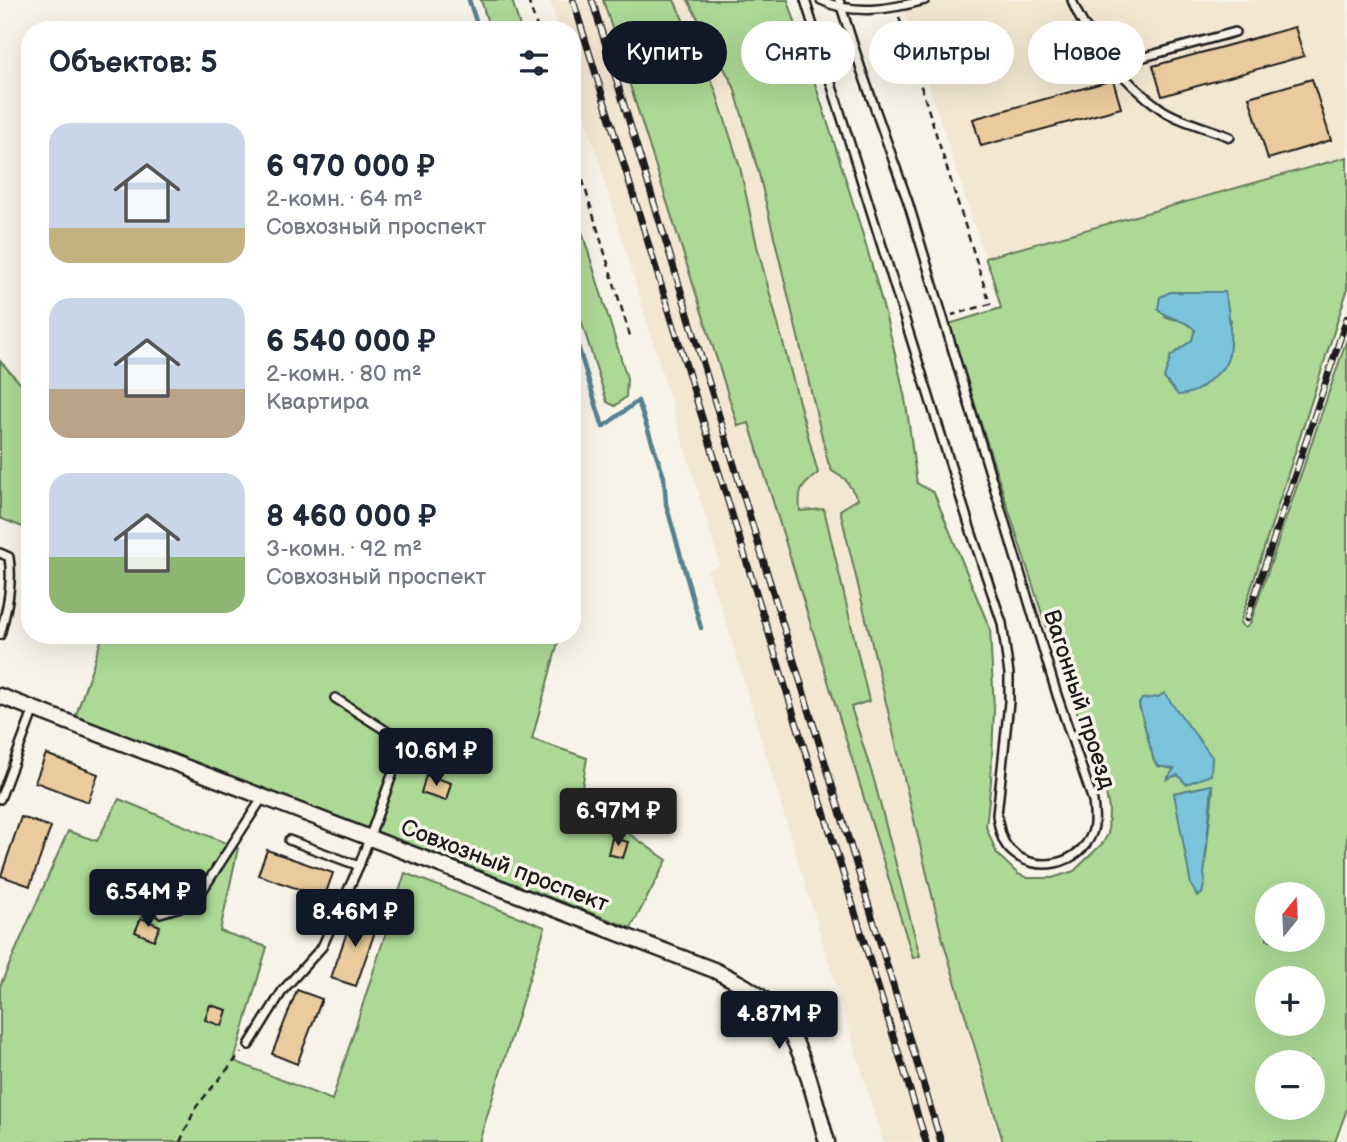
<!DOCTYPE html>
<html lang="ru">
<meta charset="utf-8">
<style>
:root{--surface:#fff;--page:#f6f6f7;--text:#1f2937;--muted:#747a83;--accent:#111827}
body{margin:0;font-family:"Balsamiq Sans",sans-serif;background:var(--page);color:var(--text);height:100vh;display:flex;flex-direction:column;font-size:26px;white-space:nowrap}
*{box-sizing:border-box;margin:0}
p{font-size:23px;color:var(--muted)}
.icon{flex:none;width:38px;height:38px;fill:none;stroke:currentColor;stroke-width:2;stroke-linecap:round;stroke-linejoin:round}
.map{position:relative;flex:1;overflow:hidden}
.panel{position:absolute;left:21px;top:21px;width:560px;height:623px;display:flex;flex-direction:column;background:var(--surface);border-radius:28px;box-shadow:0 7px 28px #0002}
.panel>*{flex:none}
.hud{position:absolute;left:602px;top:21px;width:639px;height:63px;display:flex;gap:14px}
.needle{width:46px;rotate:18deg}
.fabs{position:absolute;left:1255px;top:882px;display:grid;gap:14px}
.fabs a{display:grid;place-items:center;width:70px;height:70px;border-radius:50%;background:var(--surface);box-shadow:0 7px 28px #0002;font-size:35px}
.price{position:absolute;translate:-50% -60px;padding:0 16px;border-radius:7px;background:var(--accent);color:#fff;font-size:23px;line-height:46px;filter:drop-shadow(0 2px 4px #0008)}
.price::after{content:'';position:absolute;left:50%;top:42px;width:21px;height:16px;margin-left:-10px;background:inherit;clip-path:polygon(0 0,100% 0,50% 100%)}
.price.on{background:#222;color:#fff}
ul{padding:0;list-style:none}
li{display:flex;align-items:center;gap:21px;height:175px;padding:0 28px}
li span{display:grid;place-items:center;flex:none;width:196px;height:140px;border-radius:21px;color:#555}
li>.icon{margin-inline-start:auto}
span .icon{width:84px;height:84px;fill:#fffc;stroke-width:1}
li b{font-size:30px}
h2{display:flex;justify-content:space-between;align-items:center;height:84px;padding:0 28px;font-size:30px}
.tag{padding:0 24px;border-radius:32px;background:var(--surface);box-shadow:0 7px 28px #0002;font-size:24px;line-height:63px}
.tag.on{background:var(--accent);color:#fff}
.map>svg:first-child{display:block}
.built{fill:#f3e7d2}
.green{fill:#add896;stroke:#647a59;stroke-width:2;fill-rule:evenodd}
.water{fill:#7bc4dc;stroke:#55818f;stroke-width:2}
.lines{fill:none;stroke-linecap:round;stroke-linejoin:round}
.stream{stroke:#55818f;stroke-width:4.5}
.building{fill:#eacb9d;stroke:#1c1c1c;stroke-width:2}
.lane-casing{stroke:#1c1c1c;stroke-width:12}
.street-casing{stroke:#1c1c1c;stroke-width:19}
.path{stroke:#1c1c1c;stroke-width:2.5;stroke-dasharray:7 5;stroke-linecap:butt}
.lane{stroke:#f7f3e8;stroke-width:7}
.street{stroke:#f7f3e8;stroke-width:14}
.rail-casing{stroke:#1c1c1c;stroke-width:7}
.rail{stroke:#f7f3e8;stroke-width:4.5;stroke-dasharray:13;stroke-linecap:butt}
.labels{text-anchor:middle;stroke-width:7;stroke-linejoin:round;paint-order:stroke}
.street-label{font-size:23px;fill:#1c1c1c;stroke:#f7f3e8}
</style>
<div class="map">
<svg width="1347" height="1142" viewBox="0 0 1347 1142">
<rect width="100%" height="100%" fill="#f7f3e8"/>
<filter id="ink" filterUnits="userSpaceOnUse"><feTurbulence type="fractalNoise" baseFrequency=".0143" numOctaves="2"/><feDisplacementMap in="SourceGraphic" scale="14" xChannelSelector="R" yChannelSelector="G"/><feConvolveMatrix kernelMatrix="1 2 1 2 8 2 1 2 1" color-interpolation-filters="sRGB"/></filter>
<g filter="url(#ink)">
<g class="built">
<polygon points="550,0 688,0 734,87 759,174 856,461 942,937 1000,1142 883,1142 723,613 707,570 720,565 572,73 572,30 559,30"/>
<polygon points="901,0 1347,0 1347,157 985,258"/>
</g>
<g class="green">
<polygon points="481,0 512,0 521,30 490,30"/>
<path d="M 603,0 L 674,0 L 715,89 L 740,167 L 757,246 L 818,473 C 801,487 798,489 800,511 L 824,509 L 869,701 L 851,707 L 874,780 L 920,956 L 913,958 L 749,423 L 738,426 Z"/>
<path d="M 688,0 L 788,0 C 829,130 876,260 904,394 C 910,423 912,453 917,483 L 934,493 L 990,629 L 994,709 L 991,781 L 986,827 L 997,854 L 1018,874 L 1028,878 L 1052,878 L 1074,871 L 1103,843 L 1108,834 L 1109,809 L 1106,793 L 1043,617 L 949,324 L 1001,308 L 992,275 L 985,258 L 1347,157 L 1347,291 L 1240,623 L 1245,628 L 1250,624 L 1347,339 L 1347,1109 L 1335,1142 L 1003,1142 L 942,937 L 840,510 L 858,499 L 845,479 L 832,471 L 828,462 L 759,174 L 734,87 ZM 1170,292 L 1195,294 L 1231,320 L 1228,332 L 1229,355 L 1171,356 L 1192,340 L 1195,329 L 1187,322 L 1165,317 ZM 1158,697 L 1178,775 L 1168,778 L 1175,769 L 1158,766 L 1154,761 L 1139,705 ZM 1212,785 L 1213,790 L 1204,874 L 1174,793 ZM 1267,894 L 1312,894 L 1312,940 L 1267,940 ZM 1267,978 L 1312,978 L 1312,1024 L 1267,1024 ZM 1267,1062 L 1312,1062 L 1312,1108 L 1267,1108 Z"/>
<polygon points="572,199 627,378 626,397 615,406 607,402 572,292"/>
<polygon points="0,361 30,394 30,530 0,518"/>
<polygon points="103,635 560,635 532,739 587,758 580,800 667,860 631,928 75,718"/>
<polygon points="119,799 238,848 220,931 267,947 234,1061 332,1100 405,873 545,927 479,1142 0,1142 0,986 68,831 97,841"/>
</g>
<g class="water">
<path d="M 1170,292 L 1225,292 C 1229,310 1234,346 1226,363 C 1223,369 1217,374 1211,379 C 1201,389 1193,394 1178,395 L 1164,378 L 1171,356 L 1192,340 L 1195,330 C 1184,318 1169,321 1158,309 L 1160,297 Z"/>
<polygon points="1164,693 1212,757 1211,775 1186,784 1178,775 1167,779 1174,769 1158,766 1154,761 1139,704 1142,699 1158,697"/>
<polygon points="1212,785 1204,874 1205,880 1202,894 1197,896 1191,885 1174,793"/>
</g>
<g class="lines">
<g class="stream">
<polyline points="469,0 479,30"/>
<polyline points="572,327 603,427 638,401 664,477 666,504 701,628"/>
</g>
</g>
<g class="building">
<polygon points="1295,27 1304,56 1162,96 1153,66"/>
<polygon points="1312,79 1331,140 1268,159 1249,97"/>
<polygon points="1113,80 1121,108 981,146 973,119"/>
<polygon points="46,754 98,774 88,802 35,782"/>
<polygon points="426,775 451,783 446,801 421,793"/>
<polygon points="21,817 51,827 30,886 1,876"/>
<polygon points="612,838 628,842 623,858 608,854"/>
<polygon points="267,850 333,873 324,898 258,875"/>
<polygon points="354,912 379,920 356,986 331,978"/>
<polygon points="141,918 160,926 154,940 135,932"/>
<polygon points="297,990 322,999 297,1064 272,1054"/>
<polygon points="210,1005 227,1010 222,1026 205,1020"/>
</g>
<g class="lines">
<g class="lane-casing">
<g id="lane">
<path d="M 805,0 L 972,534 L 1002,623 L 1009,674 L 1009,702 L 997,815 C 999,827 1001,841 1010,850 C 1035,875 1080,865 1092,833 C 1096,823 1094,811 1093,801 L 1057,695 L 908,202 L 861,69 L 839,0"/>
<path d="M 821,0 C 853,16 892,9 925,0"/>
<path d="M 1072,0 C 1085,37 1127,85 1160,108 C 1175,120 1211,129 1230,137"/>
<polyline points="1115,65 1235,32"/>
<path d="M 0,553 L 9,557 C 13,583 7,610 0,635"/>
<polyline points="0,799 34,709"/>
<polyline points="289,840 359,866"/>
<polyline points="160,913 184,906 200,894 263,797"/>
<polyline points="249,1045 283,990 322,947 359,866 395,767 388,732 335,698"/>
</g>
</g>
<g class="street-casing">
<path id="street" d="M 0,696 L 714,970 C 734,980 757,991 773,1008 C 805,1044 813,1097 827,1142"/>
</g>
<g class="path">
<polyline points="528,0 538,30"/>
<polyline points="899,17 990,304 952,315"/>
<polyline points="572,145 630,336"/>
<polyline points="180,1142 196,1107 241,1053"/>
</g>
<use href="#lane" class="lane"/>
<use href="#street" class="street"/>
<g class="rail-casing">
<g id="rail">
<polyline points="573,0 926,1142"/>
<polyline points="592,0 941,1142"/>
<polyline points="1247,619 1347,318"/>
</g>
</g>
<use href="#rail" class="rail"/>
</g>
</g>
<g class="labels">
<g class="street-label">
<text transform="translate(1080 699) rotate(72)" y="8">Вагонный проезд</text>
<text transform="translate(505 865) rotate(21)" y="8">Совхозный проспект</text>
</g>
</g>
</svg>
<div class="fabs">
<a><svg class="needle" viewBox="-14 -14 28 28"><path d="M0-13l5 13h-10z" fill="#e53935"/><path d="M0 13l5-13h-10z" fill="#747a83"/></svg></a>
<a>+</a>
<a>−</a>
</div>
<b class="price" style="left:436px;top:788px">10.6M ₽</b>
<b class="price on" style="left:618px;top:848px">6.97M ₽</b>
<b class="price" style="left:148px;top:929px">6.54M ₽</b>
<b class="price" style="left:355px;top:949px">8.46M ₽</b>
<b class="price" style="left:779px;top:1051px">4.87M ₽</b>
<div class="hud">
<a class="tag on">Купить</a>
<a class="tag">Снять</a>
<a class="tag">Фильтры</a>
<a class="tag">Новое</a>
</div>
<section class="panel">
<h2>Объектов: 5<svg class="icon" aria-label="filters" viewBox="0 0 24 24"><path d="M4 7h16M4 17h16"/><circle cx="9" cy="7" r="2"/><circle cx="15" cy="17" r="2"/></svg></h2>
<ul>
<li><span style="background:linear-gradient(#c9d6e8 75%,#c2b280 0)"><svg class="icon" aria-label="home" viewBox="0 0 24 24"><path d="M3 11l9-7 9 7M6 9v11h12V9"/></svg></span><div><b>6 970 000 ₽</b><p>2-комн. · 64 m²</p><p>Совхозный проспект</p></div></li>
<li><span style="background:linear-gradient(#c9d6e8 65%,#b9a48a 0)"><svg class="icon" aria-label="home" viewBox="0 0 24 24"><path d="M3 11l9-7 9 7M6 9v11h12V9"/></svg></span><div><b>6 540 000 ₽</b><p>2-комн. · 80 m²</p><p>Квартира</p></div></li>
<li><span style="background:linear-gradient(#c9d6e8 60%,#8fb573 0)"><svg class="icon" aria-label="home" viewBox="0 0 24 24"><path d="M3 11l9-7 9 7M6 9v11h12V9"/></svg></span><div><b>8 460 000 ₽</b><p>3-комн. · 92 m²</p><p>Совхозный проспект</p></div></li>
</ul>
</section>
</div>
